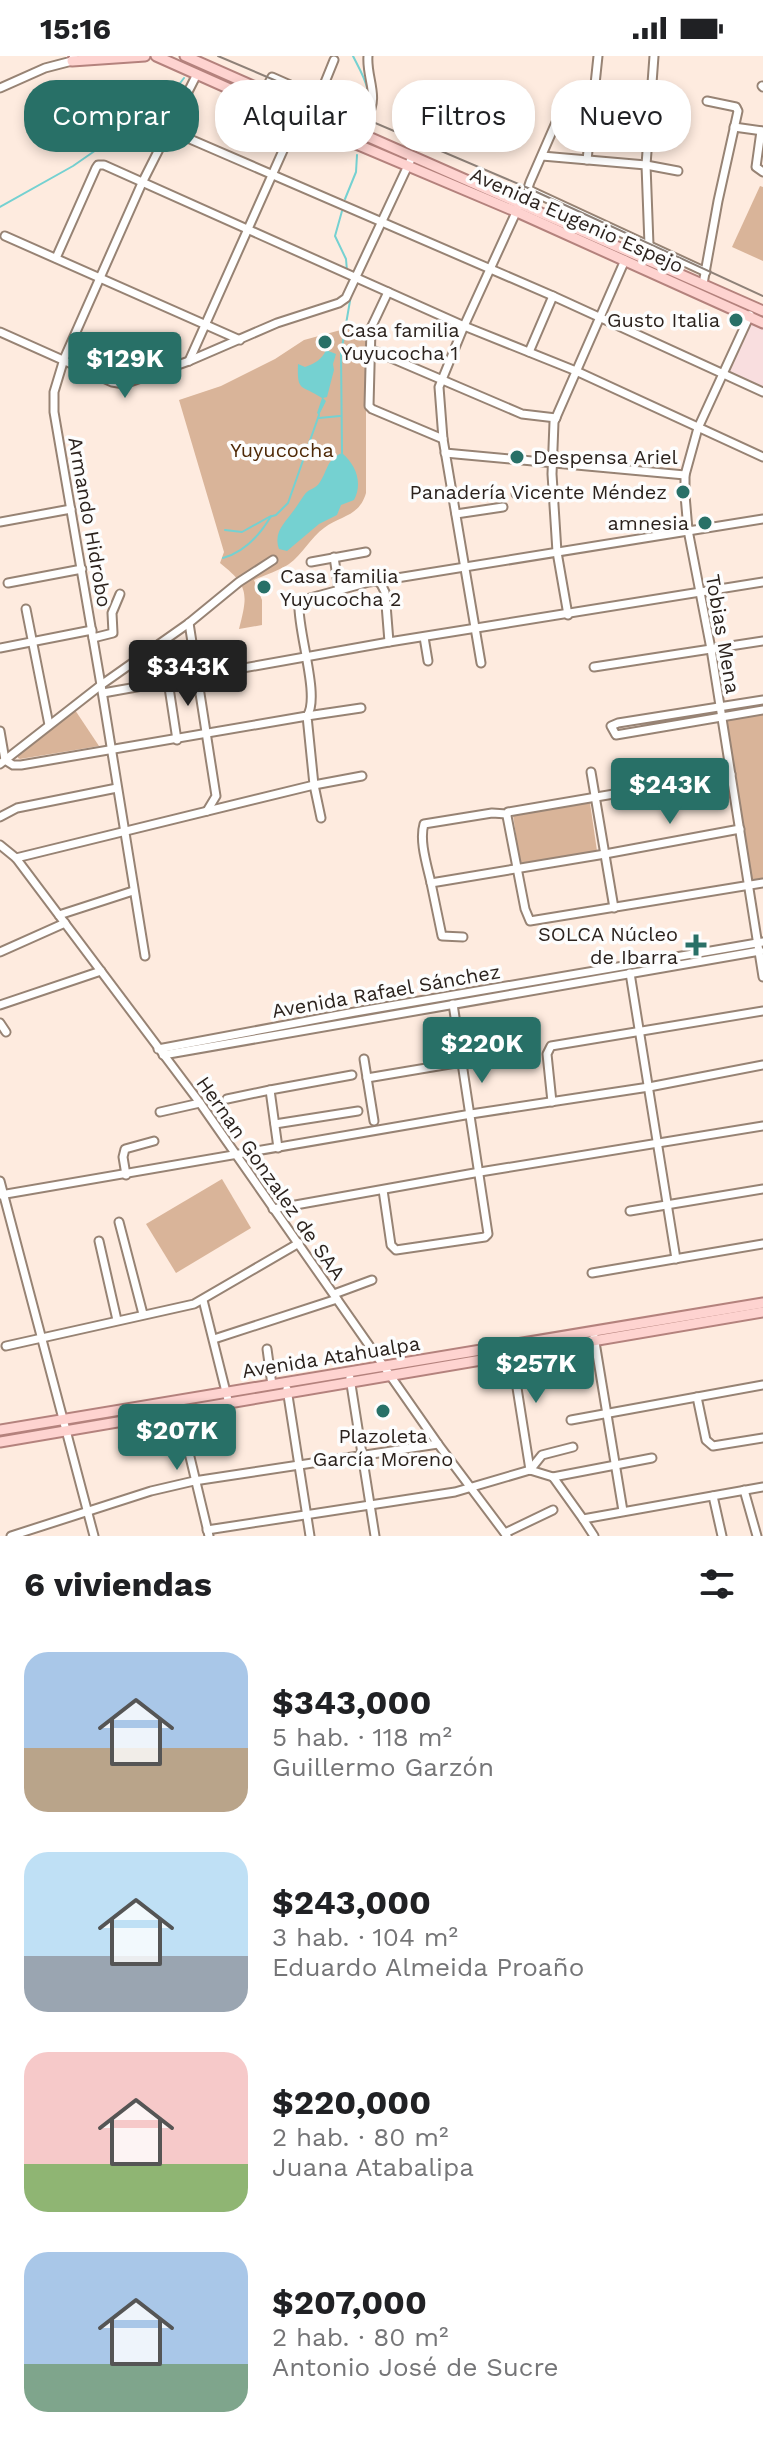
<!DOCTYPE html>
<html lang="es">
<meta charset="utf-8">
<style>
:root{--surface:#fff;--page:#f6f6f6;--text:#202124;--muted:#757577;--accent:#287067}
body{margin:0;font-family:"Work Sans",sans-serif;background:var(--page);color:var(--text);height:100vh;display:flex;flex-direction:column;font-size:30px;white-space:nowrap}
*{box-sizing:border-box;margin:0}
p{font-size:26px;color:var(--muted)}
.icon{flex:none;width:44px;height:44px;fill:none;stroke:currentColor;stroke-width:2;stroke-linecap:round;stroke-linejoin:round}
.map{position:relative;height:1480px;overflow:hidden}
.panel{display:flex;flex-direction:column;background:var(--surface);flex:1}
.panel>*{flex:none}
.banner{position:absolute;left:24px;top:24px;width:716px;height:72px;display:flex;gap:16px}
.price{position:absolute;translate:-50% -68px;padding:0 18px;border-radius:8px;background:var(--accent);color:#fff;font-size:26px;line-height:52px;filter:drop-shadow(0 2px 4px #0008)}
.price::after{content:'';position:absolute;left:50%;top:48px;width:24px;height:18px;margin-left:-12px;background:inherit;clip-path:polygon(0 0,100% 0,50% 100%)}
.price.on{background:#222;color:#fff}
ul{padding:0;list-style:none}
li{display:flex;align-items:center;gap:24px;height:200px;padding:0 24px}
li span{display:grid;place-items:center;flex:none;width:224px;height:160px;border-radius:24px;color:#555}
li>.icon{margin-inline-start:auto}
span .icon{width:96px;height:96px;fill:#fffc;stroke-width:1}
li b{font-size:34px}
h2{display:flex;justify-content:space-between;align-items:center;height:96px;padding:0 24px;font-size:34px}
.chip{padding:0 28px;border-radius:32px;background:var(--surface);box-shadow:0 4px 12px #0003;font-size:28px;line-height:72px}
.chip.on{background:var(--accent);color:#fff}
.status{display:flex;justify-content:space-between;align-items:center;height:56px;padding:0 40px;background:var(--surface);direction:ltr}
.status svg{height:22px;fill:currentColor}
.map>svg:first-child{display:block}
.commercial{fill:#f9dedf}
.green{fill:#d9b499}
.water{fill:#75d1d1}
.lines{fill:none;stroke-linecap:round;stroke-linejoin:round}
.stream{stroke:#75d1d1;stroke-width:2}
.minor-casing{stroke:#978374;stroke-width:11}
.major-casing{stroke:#b4827d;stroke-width:13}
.minor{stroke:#fff;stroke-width:7}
.major{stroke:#fed3d0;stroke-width:9}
.rail{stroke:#8e8178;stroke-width:2}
.poi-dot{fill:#287067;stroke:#fdfdfd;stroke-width:3}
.labels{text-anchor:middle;stroke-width:7;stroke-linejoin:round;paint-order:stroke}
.street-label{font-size:20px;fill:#2b221d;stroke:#fdfdfd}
.poi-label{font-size:20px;fill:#2b221d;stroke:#fdfdfd;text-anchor:end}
.park-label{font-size:20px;fill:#4f2907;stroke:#fdfdfd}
</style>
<div class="status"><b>15:16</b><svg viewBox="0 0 49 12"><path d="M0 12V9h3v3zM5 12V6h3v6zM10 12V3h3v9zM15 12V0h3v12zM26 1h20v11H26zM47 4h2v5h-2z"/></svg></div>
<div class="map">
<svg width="763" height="1480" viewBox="0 0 763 1480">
<rect width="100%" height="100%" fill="#feebdf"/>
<polygon class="commercial" points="749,267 763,273 763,332 728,316"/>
<g class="green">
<polygon points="760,130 763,131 763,205 732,191"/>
<path d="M 348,272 L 366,272 L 366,437 C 359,461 341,459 324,472 C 311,481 302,499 289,508 C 282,513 263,520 254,524 L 262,544 L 262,569 L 239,573 C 248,538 249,530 220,507 L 224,496 L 179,344 L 221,330 L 275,303 L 304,284 Z"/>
<polygon points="75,654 99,690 20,703 18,702 18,699"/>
<polygon points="763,657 763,824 752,826 726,663"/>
<polygon points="590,747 597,795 520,807 513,759"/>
<polygon points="222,1123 251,1172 176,1217 146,1168"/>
</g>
<g class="water">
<path d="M 326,294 L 336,298 L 333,308 L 334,314 L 327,341 L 323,342 L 326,345 L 319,359 L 317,357 L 322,342 C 301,328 297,337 298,308 L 305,311 C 316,307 322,303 326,294 Z"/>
<path d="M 342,397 C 356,409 363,427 354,444 L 341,449 L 337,459 L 319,468 L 287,495 L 279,493 C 273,476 285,467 294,454 C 298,449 301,443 305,438 C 310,432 316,433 320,426 C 328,414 326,404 342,397 Z"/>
</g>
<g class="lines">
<g class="stream">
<path d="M 353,0 C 362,18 376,39 363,58"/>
<polyline points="345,143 356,116 357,99"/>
<polyline points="0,151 73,110 122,76 155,60 184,22"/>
<polyline points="342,155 335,180 346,203 347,215"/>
<polyline points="319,362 340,360"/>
<polyline points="342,397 341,297 351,239"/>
<polyline points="225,474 242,476 269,461 276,459 288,447 319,359"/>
<path d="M 223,502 C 244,496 260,479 271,460"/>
</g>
<g class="minor-casing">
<g id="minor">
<polyline points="762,30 763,31"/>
<polyline points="0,32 45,12 72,5 74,0"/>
<path d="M 264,36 L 272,21 L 356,58 L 367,61 C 380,41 366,21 368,0"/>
<polyline points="319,41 334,4"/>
<polyline points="592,57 561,55 530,126 528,132 531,135 706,216"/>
<polyline points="734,71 763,75"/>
<polyline points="169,74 553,240 763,336"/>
<polyline points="761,75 756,111 763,116"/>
<polyline points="542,100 646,109 678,115"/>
<polyline points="587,104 598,0"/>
<polyline points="5,180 240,284"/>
<polyline points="649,189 646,109 654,0"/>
<polyline points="56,202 96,112 98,109 104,109 464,270 576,315 763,401"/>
<polyline points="703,228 718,145 738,55 736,51 707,45"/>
<polyline points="388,236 371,272 369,350 372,353 443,383"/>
<polyline points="750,259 698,372 685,419 685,439 688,474 711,593 763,921"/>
<polyline points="0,276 112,326 124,328 189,305 277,267 339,247 346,242 412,101"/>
<polyline points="370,293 522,358 556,362"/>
<polyline points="529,296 553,240"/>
<polyline points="189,305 302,52"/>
<polyline points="445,397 685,419"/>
<polyline points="516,438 554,439"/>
<polyline points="456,458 503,451"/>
<polyline points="0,466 71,453"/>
<polyline points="334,501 339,534"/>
<polyline points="311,506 366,496"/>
<polyline points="378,525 763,463"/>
<polyline points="8,527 82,513"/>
<polyline points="26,553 49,669"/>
<polyline points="568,559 557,496 552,418 554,366 625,204"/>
<polyline points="189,567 216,740 207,755"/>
<polyline points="424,581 428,605"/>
<polyline points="93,582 113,577 112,557 120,538"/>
<polyline points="0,592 92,574"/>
<polyline points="481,607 443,383 439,331 464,270 518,152"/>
<polyline points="594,611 763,585"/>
<polyline points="168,625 177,684"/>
<polyline points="103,637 389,586 763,526"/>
<polyline points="763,644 618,667 611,670 616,679 763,654"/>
<path d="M 0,675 L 5,704 L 13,709 L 21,709 L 307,660 C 321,641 296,571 299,545 L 369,526 L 377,525 L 381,528 L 385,536 L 389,586"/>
<polyline points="0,708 101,629 189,567 239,526 273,504"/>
<polyline points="591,716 614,852"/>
<polyline points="731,718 508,756 507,760 525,853 530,865 763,827"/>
<path d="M 507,758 L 492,757 L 424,768 C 419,785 427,809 431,827 L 605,798 L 740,773"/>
<polyline points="0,761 17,752 117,732"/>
<polyline points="321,762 314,729 307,660 361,652"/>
<polyline points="0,789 16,802 200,1047 438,1388 507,1480"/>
<polyline points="16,802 314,729 362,720"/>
<polyline points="431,827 442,880 463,881"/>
<polyline points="59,859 133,835"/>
<polyline points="0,896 65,867"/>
<polyline points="145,900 101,629 54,356 54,336 64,303 142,127 197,18"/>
<polyline points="630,917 676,1203"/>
<polyline points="0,949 101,915"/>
<polyline points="0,967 6,976"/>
<polyline points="158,993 355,956 763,886"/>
<polyline points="163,999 760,895"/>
<polyline points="364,1003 374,1065"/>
<polyline points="367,1022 462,1006"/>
<polyline points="227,1043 270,1034"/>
<polyline points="552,1046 547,998 551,990 763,955"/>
<polyline points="160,1056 200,1047"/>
<polyline points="275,1068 358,1055"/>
<polyline points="278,1092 270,1034 352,1019"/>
<polyline points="126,1119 123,1101 125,1093 154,1085"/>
<polyline points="0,1125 94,1480"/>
<polyline points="383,1134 391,1189 396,1194 485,1181 488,1178 453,948"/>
<polyline points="0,1139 471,1058 649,1031 763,1009"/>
<polyline points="273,1153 480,1116 763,1070"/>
<polyline points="630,1155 763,1133"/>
<polyline points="119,1166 143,1258"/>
<polyline points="99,1185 117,1264"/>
<polyline points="592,1217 763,1188"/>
<polyline points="334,1238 372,1224"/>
<polyline points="203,1244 229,1348"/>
<polyline points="594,1280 623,1455"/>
<polyline points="214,1283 337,1243"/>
<polyline points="6,1290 194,1248 299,1187"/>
<polyline points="267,1293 272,1329"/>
<polyline points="511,1294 530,1414"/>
<polyline points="350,1322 375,1480"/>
<polyline points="287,1333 310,1480"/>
<polyline points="697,1341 706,1384 713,1390 763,1382"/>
<polyline points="178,1351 209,1480"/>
<polyline points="571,1364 763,1329"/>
<polyline points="530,1414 542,1399 573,1391"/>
<polyline points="553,1421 652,1402"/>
<polyline points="744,1434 757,1480"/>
<polyline points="713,1440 722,1480"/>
<polyline points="207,1474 455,1436 530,1414 553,1421 583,1463"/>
<polyline points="505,1477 553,1454"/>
<polyline points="11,1480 151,1435 194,1425 438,1388"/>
<polyline points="594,1480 583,1463 763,1431"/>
</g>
</g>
<g class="major-casing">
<g id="major">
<polyline points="156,0 297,63 517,156 763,267"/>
<polyline points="185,0 763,255"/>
<polyline points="72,5 145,0"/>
<polyline points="0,1374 763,1247"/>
<polyline points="0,1386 763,1256"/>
</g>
</g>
<use href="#minor" class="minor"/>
<use href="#major" class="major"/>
<polyline class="rail" points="218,0 528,132 763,240"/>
</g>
<g class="poi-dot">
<circle cx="736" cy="264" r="8"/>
<circle cx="325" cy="286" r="8"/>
<circle cx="517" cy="401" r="8"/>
<circle cx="683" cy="436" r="8"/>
<circle cx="705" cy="467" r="8"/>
<circle cx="264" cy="531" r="8"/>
<path d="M692 877h8v8h8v8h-8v8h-8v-8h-8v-8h8z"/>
<circle cx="383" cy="1355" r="8"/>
</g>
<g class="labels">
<g class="street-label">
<text transform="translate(577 164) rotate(24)" y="7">Avenida Eugenio Espejo</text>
<text transform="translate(90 466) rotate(80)" y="7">Armando Hidrobo</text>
<text transform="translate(723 578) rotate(80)" y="7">Tobias Mena</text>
<text transform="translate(386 935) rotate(-10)" y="7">Avenida Rafael Sánchez</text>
<text transform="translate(271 1122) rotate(55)" y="7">Hernan Gonzalez de SAA</text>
<text transform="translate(331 1301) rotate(-9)" y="7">Avenida Atahualpa</text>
</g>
<g class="poi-label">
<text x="720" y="271">Gusto Italia</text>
<text x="341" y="281" text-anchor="start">Casa familia<tspan x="341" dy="23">Yuyucocha 1</tspan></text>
<text x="533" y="408" text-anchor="start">Despensa Ariel</text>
<text x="667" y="443">Panadería Vicente Méndez</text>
<text x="689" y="474">amnesia</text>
<text x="280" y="527" text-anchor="start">Casa familia<tspan x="280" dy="23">Yuyucocha 2</tspan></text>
<text x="678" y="885">SOLCA Núcleo<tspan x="678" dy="23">de Ibarra</tspan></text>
<text x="383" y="1387" text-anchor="middle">Plazoleta<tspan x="383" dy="23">García Moreno</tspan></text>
</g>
<g class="park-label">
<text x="282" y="401">Yuyucocha</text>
</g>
</g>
</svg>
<b class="price" style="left:125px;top:344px">$129K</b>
<b class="price on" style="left:188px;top:652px">$343K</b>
<b class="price" style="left:670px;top:770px">$243K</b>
<b class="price" style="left:482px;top:1029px">$220K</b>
<b class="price" style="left:536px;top:1349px">$257K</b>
<b class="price" style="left:177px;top:1416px">$207K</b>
<div class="banner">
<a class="chip on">Comprar</a>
<a class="chip">Alquilar</a>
<a class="chip">Filtros</a>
<a class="chip">Nuevo</a>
</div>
</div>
<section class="panel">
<h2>6 viviendas<svg class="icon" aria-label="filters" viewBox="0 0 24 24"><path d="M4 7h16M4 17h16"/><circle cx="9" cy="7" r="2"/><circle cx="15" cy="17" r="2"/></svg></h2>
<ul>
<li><span style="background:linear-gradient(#a9c7e8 60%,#b9a48a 0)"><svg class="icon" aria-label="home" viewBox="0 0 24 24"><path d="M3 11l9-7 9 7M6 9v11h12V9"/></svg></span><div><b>$343,000</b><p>5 hab. · 118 m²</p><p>Guillermo Garzón</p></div></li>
<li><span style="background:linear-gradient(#bfe0f5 65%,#9aa5b1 0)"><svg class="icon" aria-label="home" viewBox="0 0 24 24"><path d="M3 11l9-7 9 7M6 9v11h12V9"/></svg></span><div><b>$243,000</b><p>3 hab. · 104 m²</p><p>Eduardo Almeida Proaño</p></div></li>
<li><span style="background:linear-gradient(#f6c9c9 70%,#8fb573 0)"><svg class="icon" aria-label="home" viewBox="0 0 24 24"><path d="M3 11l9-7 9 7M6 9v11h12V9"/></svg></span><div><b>$220,000</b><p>2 hab. · 80 m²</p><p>Juana Atabalipa</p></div></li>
<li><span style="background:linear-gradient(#a9c7e8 70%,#7fa58c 0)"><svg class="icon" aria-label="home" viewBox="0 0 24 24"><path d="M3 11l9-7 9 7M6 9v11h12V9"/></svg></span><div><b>$207,000</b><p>2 hab. · 80 m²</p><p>Antonio José de Sucre</p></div></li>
</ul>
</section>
